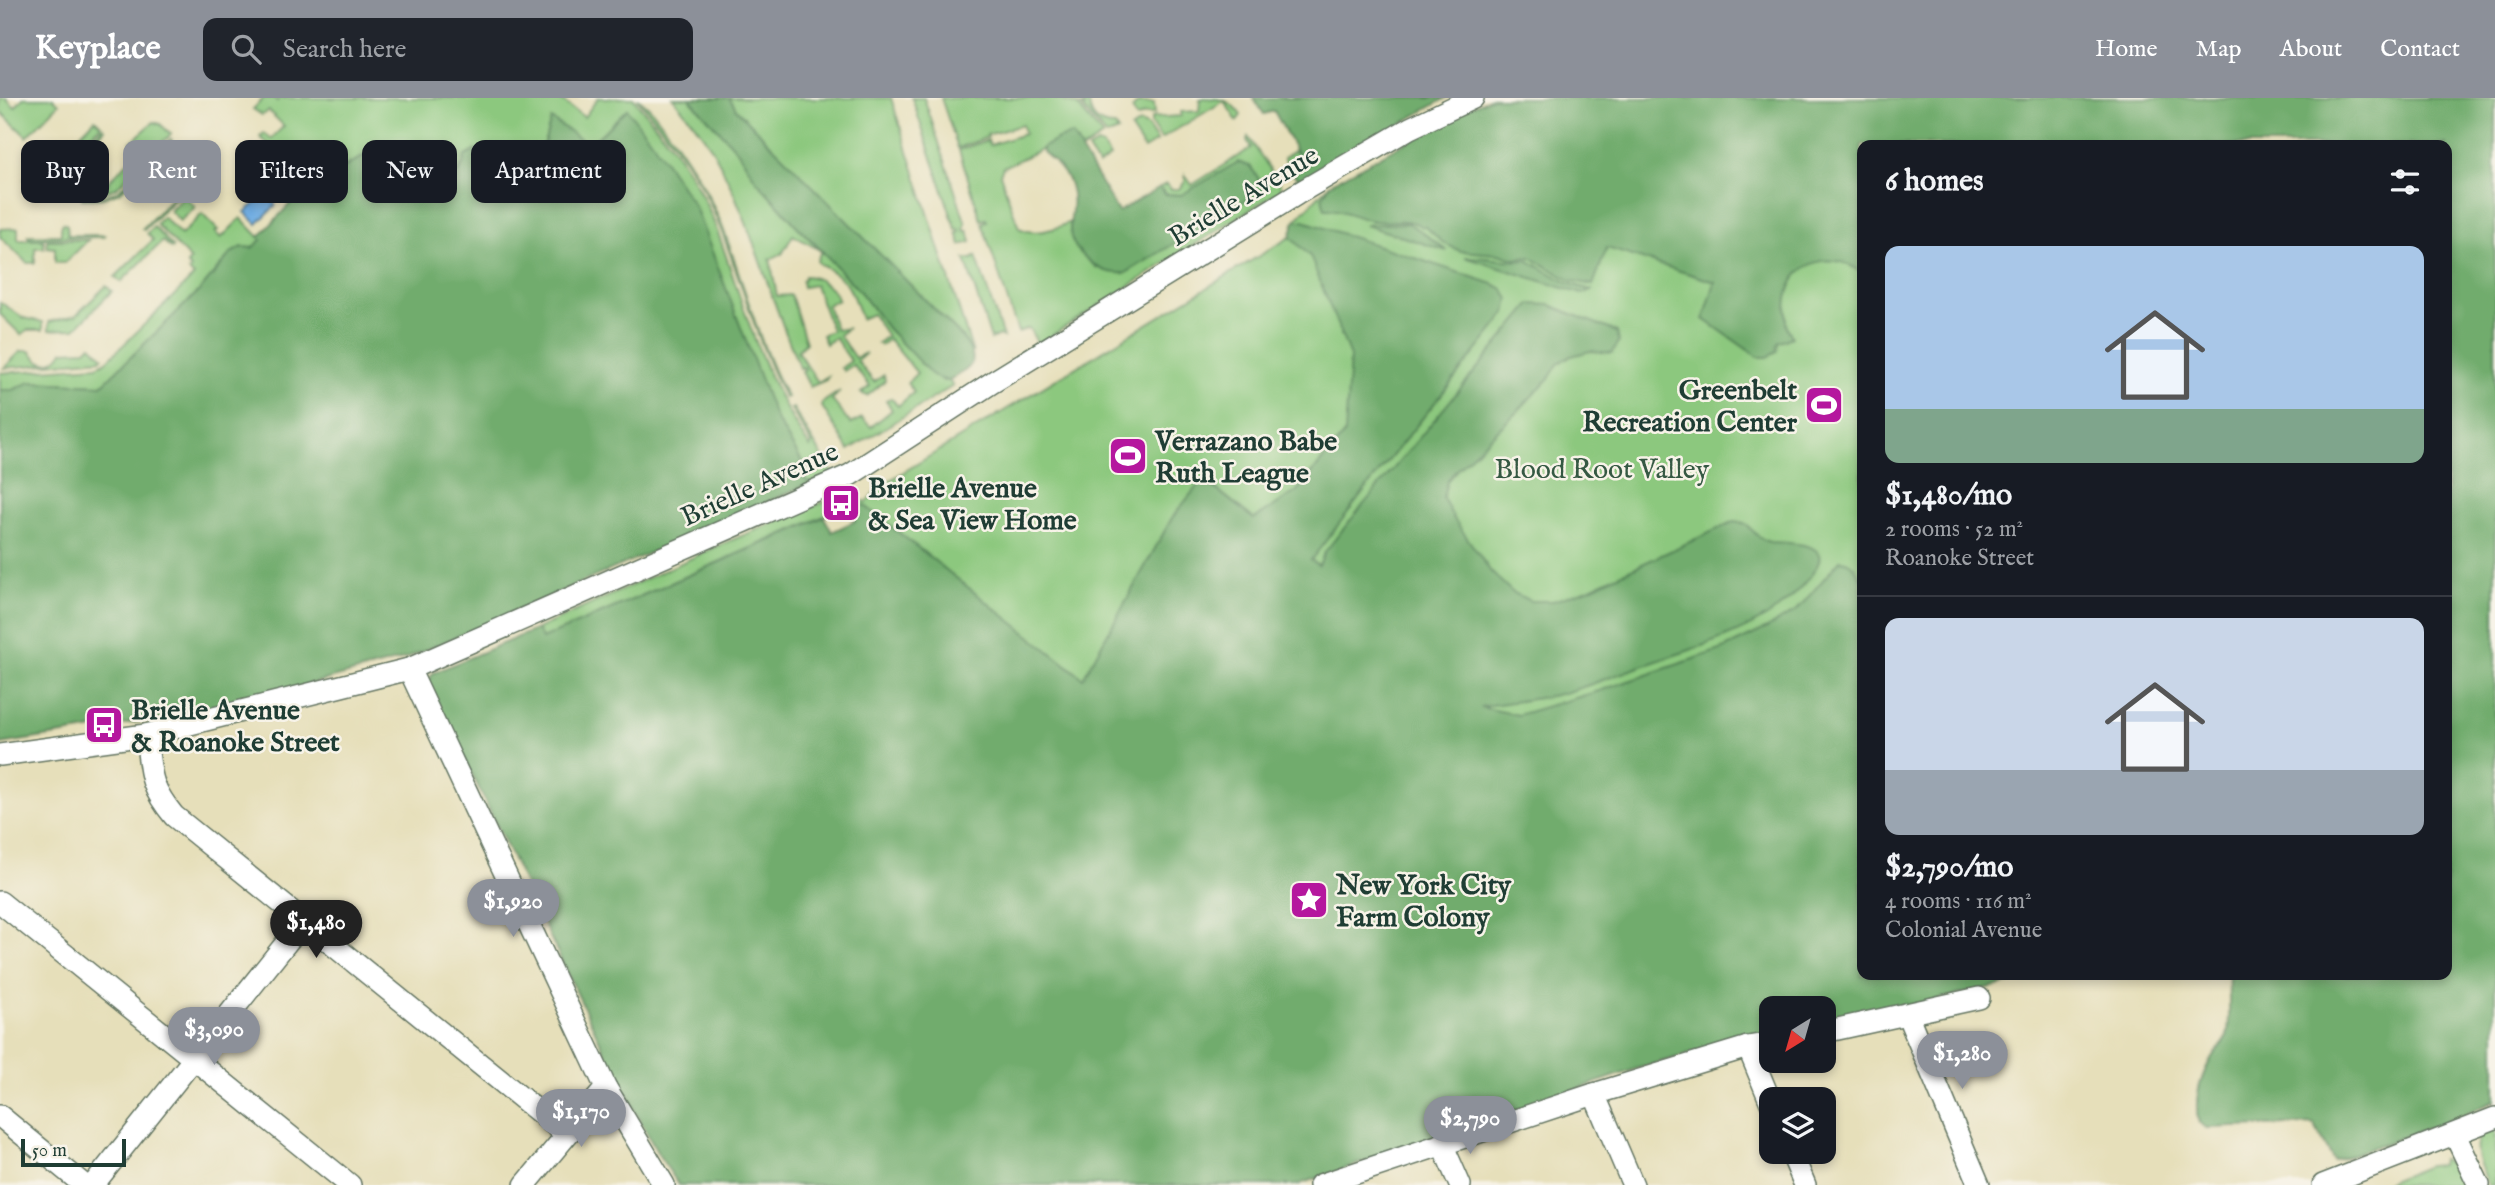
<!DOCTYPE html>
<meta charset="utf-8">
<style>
:root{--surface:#171b24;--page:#20242c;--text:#f1f3f6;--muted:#9ea1a6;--line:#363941;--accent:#8c9099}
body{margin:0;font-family:"IM FELL English",serif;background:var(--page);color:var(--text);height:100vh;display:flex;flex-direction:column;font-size:26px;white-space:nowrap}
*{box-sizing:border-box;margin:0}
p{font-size:23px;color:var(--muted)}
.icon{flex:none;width:38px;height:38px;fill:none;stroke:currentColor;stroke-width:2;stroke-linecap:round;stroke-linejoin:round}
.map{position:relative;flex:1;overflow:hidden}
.sheet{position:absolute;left:1857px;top:42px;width:595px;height:840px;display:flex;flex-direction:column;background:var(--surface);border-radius:14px;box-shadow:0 4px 10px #0003}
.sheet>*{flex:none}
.banner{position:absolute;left:21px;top:42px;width:665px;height:63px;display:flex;gap:14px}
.needle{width:46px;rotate:217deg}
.buttons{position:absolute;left:1759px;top:898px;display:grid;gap:14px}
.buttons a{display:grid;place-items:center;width:77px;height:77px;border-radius:14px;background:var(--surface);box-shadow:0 4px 10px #0003;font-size:35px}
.scale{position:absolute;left:21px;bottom:18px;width:105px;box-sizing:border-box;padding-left:7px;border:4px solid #1f3d34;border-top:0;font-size:19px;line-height:24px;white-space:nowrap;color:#1f3d34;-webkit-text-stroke:5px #f7f3e8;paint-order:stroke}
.price{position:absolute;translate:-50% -60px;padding:0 16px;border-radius:24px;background:var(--accent);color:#fff;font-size:23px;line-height:46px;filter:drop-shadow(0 2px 4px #0008)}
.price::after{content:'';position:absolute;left:50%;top:42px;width:21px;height:16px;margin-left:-10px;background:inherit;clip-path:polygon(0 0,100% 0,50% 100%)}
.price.selected{background:#222;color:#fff}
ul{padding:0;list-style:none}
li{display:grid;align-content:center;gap:14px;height:371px;padding:0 28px}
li+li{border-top:2px solid var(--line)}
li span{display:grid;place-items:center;height:217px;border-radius:14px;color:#555}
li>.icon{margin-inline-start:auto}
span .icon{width:126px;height:126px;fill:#fffc;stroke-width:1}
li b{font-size:30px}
h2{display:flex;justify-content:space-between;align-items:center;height:84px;padding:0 28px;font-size:30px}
.tag{padding:0 24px;border-radius:14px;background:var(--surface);box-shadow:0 4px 10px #0003;font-size:24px;line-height:63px}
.tag.selected{background:var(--accent);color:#fff}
header{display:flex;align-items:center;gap:42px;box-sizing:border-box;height:98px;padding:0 35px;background:var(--accent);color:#fff}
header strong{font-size:33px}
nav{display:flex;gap:38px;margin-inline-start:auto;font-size:24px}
.search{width:490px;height:63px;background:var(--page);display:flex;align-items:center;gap:18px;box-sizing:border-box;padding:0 24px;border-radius:14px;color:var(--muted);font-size:26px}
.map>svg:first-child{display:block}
.green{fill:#8cc87e;stroke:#568259;stroke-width:2}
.forest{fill:#71ac6d;stroke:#487450;stroke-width:2}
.water{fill:#71ade2;stroke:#48758b;stroke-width:2}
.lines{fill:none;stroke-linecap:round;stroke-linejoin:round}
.minor-casing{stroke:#657663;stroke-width:24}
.minor{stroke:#fff;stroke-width:21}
.labels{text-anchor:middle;stroke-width:5;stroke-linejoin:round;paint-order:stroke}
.street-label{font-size:28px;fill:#1f3d34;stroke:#f7f3e8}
.poi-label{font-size:28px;font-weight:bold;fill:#1f3d34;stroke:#f7f3e8;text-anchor:start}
.park-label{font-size:28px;fill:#355943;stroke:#f7f3e8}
</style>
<header>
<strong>Keyplace</strong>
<div class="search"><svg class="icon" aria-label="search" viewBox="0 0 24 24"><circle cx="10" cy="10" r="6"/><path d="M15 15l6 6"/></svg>Search here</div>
<nav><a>Home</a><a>Map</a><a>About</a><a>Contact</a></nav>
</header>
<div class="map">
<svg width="2495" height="1087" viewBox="0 0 2495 1087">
<rect width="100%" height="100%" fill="#f7f3e8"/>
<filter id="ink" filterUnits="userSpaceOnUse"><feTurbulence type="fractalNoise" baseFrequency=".0143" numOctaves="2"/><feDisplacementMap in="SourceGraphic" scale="14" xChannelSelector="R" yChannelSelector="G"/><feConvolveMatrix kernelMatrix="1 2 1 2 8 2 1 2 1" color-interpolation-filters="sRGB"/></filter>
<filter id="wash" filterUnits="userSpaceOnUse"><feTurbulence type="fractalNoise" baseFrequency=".00686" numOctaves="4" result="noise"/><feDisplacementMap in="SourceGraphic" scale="28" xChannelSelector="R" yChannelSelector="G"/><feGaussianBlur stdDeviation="1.57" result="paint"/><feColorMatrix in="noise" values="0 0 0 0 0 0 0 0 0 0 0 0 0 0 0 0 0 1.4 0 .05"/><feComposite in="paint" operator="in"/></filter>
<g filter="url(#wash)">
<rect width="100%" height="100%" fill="#e6dfba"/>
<g class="green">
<polygon points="0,0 6,0 15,9 23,0 53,0 59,6 27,39 0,13"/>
<path d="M 264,0 L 274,0 L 277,3 L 280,0 L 562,0 L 561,2 L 584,19 L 598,0 L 633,0 C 659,31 685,63 703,100 C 717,127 725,156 735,185 C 754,242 775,300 810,349 L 812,346 L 791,311 L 793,310 L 833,376 L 811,385 L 804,381 L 806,370 L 775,319 L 627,11 L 590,47 L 551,21 L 544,45 L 531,58 L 527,84 L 521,90 L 509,93 L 500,88 L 496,72 L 463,69 C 448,85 425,92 406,78 C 402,75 399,69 395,66 C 388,61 375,59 367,57 L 321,80 L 291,107 L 285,101 L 292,93 L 286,87 L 293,81 L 287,75 L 292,68 L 260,39 L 264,35 L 271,41 L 284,28 L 269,13 L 262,17 L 253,11 Z"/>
<path d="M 637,0 C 650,7 660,23 669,35 C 688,61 705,88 718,118 C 743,178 756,242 787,299 L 785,300 C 753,236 739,169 710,105 C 691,66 665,33 637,0 Z"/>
<path d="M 673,0 L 689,0 L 737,52 L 756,82 L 796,127 L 861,195 L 888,231 L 943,283 L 949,283 L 953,288 L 849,352 L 821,307 L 822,305 L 840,293 L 832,302 L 851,326 L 862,320 L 871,329 L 892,312 L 886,302 L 891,300 L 898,308 L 914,294 L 907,285 L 917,275 L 889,241 L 881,247 L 878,245 L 887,238 L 872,216 L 861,221 C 849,187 850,183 818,165 L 817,162 L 821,153 L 793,137 L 782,156 L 770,161 L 777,198 L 791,197 L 806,245 L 797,253 L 818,284 L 828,278 L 826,282 L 810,289 L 802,274 L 805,272 L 804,269 L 800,270 C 768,198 751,120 712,51 C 701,33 687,17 673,0 Z"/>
<polygon points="729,0 891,0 973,255 961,238 737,12"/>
<polygon points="912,0 924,0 966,126 964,130 965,133 968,132 971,144 961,147 957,135 960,134 959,131 956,132"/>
<path d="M 941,0 L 1053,0 L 1077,7 L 1103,38 L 1081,52 L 1072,37 C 1048,47 1027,59 1003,69 L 1000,76 L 1019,130 C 1035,138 1054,132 1070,124 C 1069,147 1081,156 1097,170 L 1265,91 L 1250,68 L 1181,97 L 1165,96 L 1160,89 L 1166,86 L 1171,91 L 1179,91 L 1185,84 L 1185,77 L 1192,87 L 1251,50 L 1247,42 L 1248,39 L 1281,87 L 1281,92 L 1038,246 L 1029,230 L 1018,234 L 982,125 L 987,123 L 986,121 L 981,122 L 959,52 L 988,42 L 990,47 L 1024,36 L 1022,27 L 987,37 L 988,39 L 958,50 Z"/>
<path d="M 1063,0 L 1089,0 C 1088,16 1097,29 1115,28 L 1118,33 L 1107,38 L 1081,8 L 1085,8 L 1084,5 Z"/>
<path d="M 1204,0 C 1222,1 1230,1 1241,17 L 1237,23 L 1224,3 L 1161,41 L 1151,26 L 1151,20 L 1181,18 L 1181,14 L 1199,13 L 1200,2 Z"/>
<path d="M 1492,0 L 2495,0 L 2495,1003 L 2446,1024 L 2334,1063 L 2314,1026 L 2206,1030 L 2199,1025 C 2193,1002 2200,981 2211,961 C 2215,953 2224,946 2227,938 C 2231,928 2228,890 2229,877 L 2446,877 L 2446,47 L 1862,47 L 1862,728 L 1587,633 L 1476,608 L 1333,478 L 1254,421 L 1204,381 L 1172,420 L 1083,581 L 864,407 L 849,409 L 842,414 L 840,411 L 542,541 L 537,531 L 720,447 L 836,399 L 848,399 L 867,404 L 879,389 L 1290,139 L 1295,123 L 1330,86 Z"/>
<polygon points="1138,5 1154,5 1155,16 1145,16 1137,20 1132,11"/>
<polygon points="95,21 101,27 44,84 25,81 29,77 36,82"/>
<polygon points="154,24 160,26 171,36 116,90 102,95 81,95 89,87 98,94 138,54 131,44"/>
<polygon points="1140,25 1147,28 1157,43 1144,51 1131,31"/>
<polygon points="103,29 105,31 60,78 57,76"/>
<polygon points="171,41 172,43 120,94 103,100 82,101 82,99 105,98 118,93"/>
<polygon points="1097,46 1103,48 1110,59 1098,67 1088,51"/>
<polygon points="1295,52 1304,67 1292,74 1284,60"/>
<polygon points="54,78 65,89 65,95 38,96 38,87 46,86"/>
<polygon points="186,78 192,83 144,132 142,131 178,94 177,87"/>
<polygon points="184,98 195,109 180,123 170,113"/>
<polygon points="202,116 218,132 215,134 221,140 241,120 262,142 252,150 242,149 231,155 200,192 102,287 30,284 13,292 0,292 0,275 97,268 107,263 194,178 189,173 191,170 187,166 191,162 156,126 163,119 181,137"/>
<polygon points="63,125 67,127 68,137 105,137 105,139 28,140 28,137 61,137 61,127"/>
<polygon points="154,129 173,149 172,151 163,143 121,184 115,179 153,142 147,135"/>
<polygon points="18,130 18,142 44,142 44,150 35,150 35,165 27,165 0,139 0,131"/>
<polygon points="47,142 88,142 65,165 55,165 55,150 47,149"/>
<polygon points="976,158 1003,239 999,237 991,241 965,161 972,161"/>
<path d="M 805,178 C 817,178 834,189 838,202 L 827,207 L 836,232 L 848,230 L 839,237 L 855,260 L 866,255 L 857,263 L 874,284 L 884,277 L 885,283 L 867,298 L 861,295 L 870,288 L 853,267 L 844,273 L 841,270 L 851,263 L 835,240 L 826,246 L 822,237 L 832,233 L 815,187 L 803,189 L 802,184 Z"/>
<polygon points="106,188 112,193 75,231 49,232 49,224 76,217"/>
<polygon points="0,204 24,220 43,224 43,232 27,232 21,237 0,216"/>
<path d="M 91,247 L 103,259 L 101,261 L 4,270 L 21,253 L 30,253 L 39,263 C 50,267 57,263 63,253 L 86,252 Z"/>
<path d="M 2495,1026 L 2495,1087 L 2489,1087 C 2478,1063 2465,1041 2495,1026 Z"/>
<polygon points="2441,1061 2460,1072 2469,1087 2381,1087 2428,1068 2440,1067"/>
</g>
<g class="forest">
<path d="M 689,0 L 729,0 L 737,12 L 961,238 C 982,264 973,268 949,283 L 937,280 L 930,275 L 888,231 L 861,195 L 824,155 L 796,127 L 756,82 L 737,52 Z"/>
<polygon points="1253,0 1446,0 1303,81 1297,80 1292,74 1303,66 1274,13 1264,16"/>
<path d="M 1492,0 L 2495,0 L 2495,1003 L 2446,1024 L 2334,1063 L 2314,1026 L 2206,1030 L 2199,1025 C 2193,1002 2200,981 2211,961 C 2215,953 2224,946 2227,938 C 2231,928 2228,890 2229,877 L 2446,877 L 2446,47 L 1862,47 L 1862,176 C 1837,152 1796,161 1788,196 C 1786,202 1785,224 1787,229 C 1789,233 1791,236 1792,239 L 1778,245 L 1777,254 L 1767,259 L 1758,259 L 1704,221 L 1715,184 L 1607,150 L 1593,187 L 1570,182 L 1530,159 L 1515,161 L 1498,156 L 1460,153 L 1443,145 L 1425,128 L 1423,129 C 1405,117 1389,127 1369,122 C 1355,119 1340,110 1325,111 L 1322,100 L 1330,86 L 1465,11 Z"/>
<path d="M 627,11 L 653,45 L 695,109 L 775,319 L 806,370 L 804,381 L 811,385 L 407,560 L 262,599 L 164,620 L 0,646 L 0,292 L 13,292 L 30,284 L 102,287 L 200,192 L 231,155 L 242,149 L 252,150 L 261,142 L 259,139 C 278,120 300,92 322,79 C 330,75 339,72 347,68 C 353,65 359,60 366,57 C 395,46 405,101 447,82 C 459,76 463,71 465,58 L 476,52 L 488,56 L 500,88 L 509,93 L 521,90 L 527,84 L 526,67 L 544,45 L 551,21 L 590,47 Z"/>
<path d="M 1072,37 L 1118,114 L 1160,89 L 1165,96 L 1181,97 L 1238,64 L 1250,68 L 1265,90 L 1126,175 C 1109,176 1099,172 1087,161 C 1055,135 1080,118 1070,87 C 1065,72 1054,64 1043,54 L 1043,49 L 1058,41 Z"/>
<path d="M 1295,123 L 1304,123 L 1493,186 L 1502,190 L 1509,201 L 1506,215 L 1498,226 L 1369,387 L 1311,462 L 1319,467 L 1324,455 L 1344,430 L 1531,206 L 1550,207 L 1617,234 L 1619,244 L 1612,255 L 1590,253 L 1568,259 L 1558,266 L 1550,279 L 1517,314 L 1458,370 L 1447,383 L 1443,400 L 1454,421 L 1491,474 L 1512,494 L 1530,503 L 1553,503 L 1588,491 L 1735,423 C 1751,424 1756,442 1770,444 C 1783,445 1831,443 1817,468 C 1783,528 1705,546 1645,567 C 1618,576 1591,587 1564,595 C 1536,602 1507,604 1480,609 L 1518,617 L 1599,593 L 1723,551 L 1767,530 L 1797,512 L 1840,462 C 1852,462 1856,472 1862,482 L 1862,877 L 2045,877 L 1824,927 L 1824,910 L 1771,910 L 1771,938 L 1708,951 L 1639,970 L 1297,1087 L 679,1087 L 658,1056 L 620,985 L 428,584 L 433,575 L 537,531 L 542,541 L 824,419 L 832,434 L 855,423 L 850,414 L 846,412 L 849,409 L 864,407 L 1083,580 L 1172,420 L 1203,381 L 1254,421 L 1297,393 L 1345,335 L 1350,259 L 1310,158 L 1290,139 Z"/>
<polygon points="1408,125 1421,133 1447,153 1365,127"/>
<path d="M 1465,159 C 1486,158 1506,165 1527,162 L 1568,185 L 1591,192 L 1582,196 Z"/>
</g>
<polygon class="water" points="266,97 276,107 257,126 245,114"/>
</g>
<g filter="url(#ink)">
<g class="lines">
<g class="minor-casing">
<g id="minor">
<polyline points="409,571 606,990 664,1087"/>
<path d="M 146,637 C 151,675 148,686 174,718 L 566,1036"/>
<polyline points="0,657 146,637 409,571 850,377 993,284 1297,96 1410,30 1473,0"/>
<polyline points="0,804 350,1087"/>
<polyline points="1907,916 1979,1087"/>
<polyline points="1824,934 1979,900"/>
<polyline points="1748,949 1771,1005"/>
<polyline points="1594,996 1633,1087"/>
<polyline points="0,1018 84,1087"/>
<polyline points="2455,1037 2479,1087"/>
<polyline points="1442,1046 1460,1087"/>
<polyline points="1791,1054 1805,1087"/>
<polyline points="93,1087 303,824"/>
<polyline points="525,1087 606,990"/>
<polyline points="1320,1087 1594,996 1748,949 1771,945"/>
<polyline points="2323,1087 2495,1020"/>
</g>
</g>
<use href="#minor" class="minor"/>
</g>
</g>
<defs>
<g id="stadium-square" transform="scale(2.0125)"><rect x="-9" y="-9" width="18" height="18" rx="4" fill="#b5179e" stroke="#f7f3e8"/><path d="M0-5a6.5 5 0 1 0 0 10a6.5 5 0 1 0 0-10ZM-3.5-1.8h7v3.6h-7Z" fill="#fff"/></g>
<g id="bus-square" transform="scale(2.0125)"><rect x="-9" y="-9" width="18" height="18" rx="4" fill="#b5179e" stroke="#f7f3e8"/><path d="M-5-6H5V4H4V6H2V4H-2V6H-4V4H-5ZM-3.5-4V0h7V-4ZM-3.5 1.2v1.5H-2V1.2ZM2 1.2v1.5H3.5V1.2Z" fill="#fff"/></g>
<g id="sight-square" transform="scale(2.0125)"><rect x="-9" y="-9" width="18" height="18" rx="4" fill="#b5179e" stroke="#f7f3e8"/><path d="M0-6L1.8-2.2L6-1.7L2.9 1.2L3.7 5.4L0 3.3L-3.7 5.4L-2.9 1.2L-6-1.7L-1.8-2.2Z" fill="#fff"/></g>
</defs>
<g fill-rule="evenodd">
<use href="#stadium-square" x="1824" y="307"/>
<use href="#stadium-square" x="1128" y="358"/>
<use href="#bus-square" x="841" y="405"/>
<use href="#bus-square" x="104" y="627"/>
<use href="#sight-square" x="1309" y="802"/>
</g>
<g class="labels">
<g class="street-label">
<text transform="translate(1243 97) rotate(-31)" y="10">Brielle Avenue</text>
<text transform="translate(759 385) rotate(-24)" y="10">Brielle Avenue</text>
</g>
<g class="poi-label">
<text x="1797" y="301" text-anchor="end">Greenbelt<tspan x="1797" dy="32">Recreation Center</tspan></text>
<text x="1155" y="352">Verrazano Babe<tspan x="1155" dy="32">Ruth League</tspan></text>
<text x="868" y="399">Brielle Avenue<tspan x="868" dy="32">&amp; Sea View Home</tspan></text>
<text x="131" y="621">Brielle Avenue<tspan x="131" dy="32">&amp; Roanoke Street</tspan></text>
<text x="1336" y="796">New York City<tspan x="1336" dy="32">Farm Colony</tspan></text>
</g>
<g class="park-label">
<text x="1602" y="380">Blood Root Valley</text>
</g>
</g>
</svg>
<div class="buttons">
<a><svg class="needle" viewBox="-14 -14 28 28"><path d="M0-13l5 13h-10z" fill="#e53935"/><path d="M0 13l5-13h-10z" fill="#9ea1a6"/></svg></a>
<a><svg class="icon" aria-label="layers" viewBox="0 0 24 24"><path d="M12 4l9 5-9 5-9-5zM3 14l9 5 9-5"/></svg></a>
</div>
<div class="scale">50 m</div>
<b class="price" style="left:513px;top:841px">$1,920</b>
<b class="price selected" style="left:316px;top:862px">$1,480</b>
<b class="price" style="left:214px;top:969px">$3,090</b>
<b class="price" style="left:1962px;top:993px">$1,280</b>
<b class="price" style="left:581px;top:1051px">$1,170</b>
<b class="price" style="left:1470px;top:1058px">$2,790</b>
<div class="banner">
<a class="tag">Buy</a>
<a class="tag selected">Rent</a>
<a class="tag">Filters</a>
<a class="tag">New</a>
<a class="tag">Apartment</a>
</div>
<section class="sheet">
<h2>6 homes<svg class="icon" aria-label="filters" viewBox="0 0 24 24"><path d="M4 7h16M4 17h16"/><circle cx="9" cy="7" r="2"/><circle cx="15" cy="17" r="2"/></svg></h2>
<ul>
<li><span style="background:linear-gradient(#a9c7e8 75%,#7fa58c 0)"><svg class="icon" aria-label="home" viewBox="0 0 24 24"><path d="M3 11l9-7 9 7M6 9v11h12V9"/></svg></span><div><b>$1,480/mo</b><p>2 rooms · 52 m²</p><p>Roanoke Street</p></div></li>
<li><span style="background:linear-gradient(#c9d6e8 70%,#9aa5b1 0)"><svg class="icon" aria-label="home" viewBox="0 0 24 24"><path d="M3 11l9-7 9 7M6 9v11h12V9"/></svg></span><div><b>$2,790/mo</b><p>4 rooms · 116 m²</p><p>Colonial Avenue</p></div></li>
</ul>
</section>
</div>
